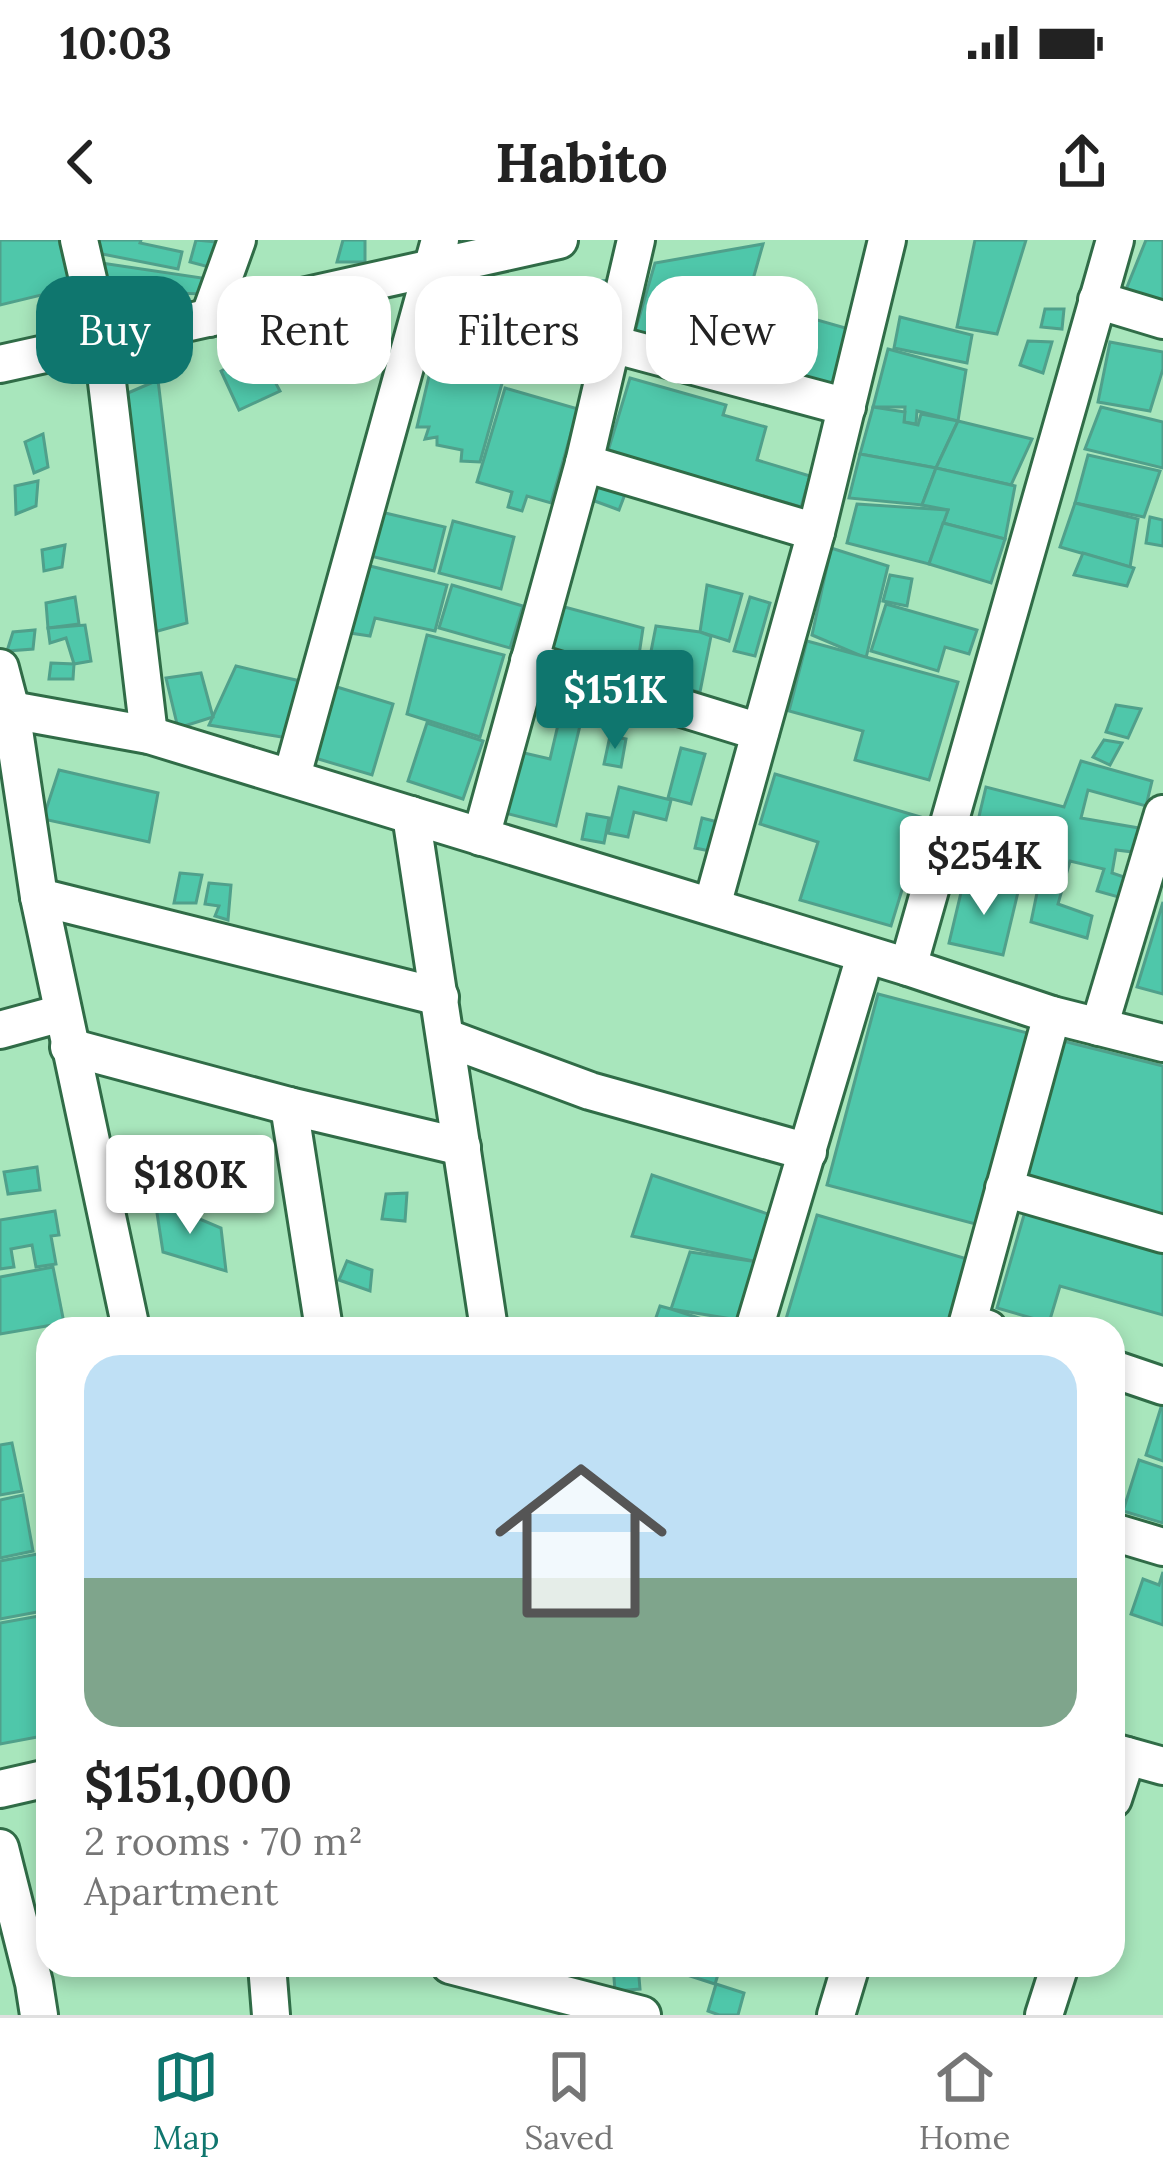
<!DOCTYPE html>
<meta charset="utf-8">
<style>
:root{--surface:#fff;--page:#f6f6f6;--text:#222;--muted:#767676;--line:#e0e0e0;--accent:#0f766e}
body{margin:0;font-family:Lora,serif;background:var(--page);color:var(--text);height:100vh;display:flex;flex-direction:column;font-size:45px;white-space:nowrap}
*{box-sizing:border-box;margin:0}
p{font-size:39px;color:var(--muted)}
.icon{flex:none;width:66px;height:66px;fill:none;stroke:currentColor;stroke-width:2;stroke-linecap:round;stroke-linejoin:round}
.map{position:relative;flex:1;overflow:hidden}
.drawer{position:absolute;left:36px;top:1077px;width:1089px;height:660px;display:flex;flex-direction:column;background:var(--surface);border-radius:36px;box-shadow:0 6px 18px #0003}
.drawer>*{flex:none}
.banner{position:absolute;left:36px;top:36px;width:1092px;height:108px;display:flex;gap:24px}
.price{position:absolute;translate:-50% -102px;padding:0 27px;border-radius:12px;background:#fff;color:#222;font-size:39px;line-height:78px;filter:drop-shadow(0 3px 6px #0008)}
.price::after{content:'';position:absolute;left:50%;top:72px;width:36px;height:27px;margin-left:-18px;background:inherit;clip-path:polygon(0 0,100% 0,50% 100%)}
.price.current{background:var(--accent);color:#fff}
ul{padding:0;list-style:none}
li{display:grid;align-content:center;gap:24px;height:636px;padding:0 48px}
li span{display:grid;place-items:center;height:372px;border-radius:36px;color:#555}
li>.icon{margin-inline-start:auto}
span .icon{width:216px;height:216px;fill:#fffc;stroke-width:1}
li b{font-size:51px}
.chip{padding:0 42px;border-radius:36px;background:var(--surface);box-shadow:0 6px 18px #0003;font-size:42px;line-height:108px}
.chip.current{background:var(--accent);color:#fff}
.status{display:flex;justify-content:space-between;align-items:center;height:84px;padding:0 60px;background:var(--surface);direction:ltr}
.status svg{height:33px;fill:currentColor}
header{display:flex;justify-content:space-between;align-items:center;height:156px;padding:0 48px;background:var(--surface);font-size:54px;font-weight:800}
.dock{display:flex;justify-content:space-around;align-items:center;height:168px;border-top:3px solid var(--line);background:var(--surface);font-size:33px;color:var(--muted)}
.dock a{display:grid;justify-items:center;gap:6px}
.dock .current{color:var(--accent)}
.map>svg:first-child{display:block}
.building{fill:#4fc7aa;stroke:#50a08b;stroke-width:3}
.lines{fill:none;stroke-linecap:round;stroke-linejoin:round}
.minor-casing{stroke:#306c47;stroke-width:42}
.minor{stroke:#fff;stroke-width:36}
</style>
<div class="status"><b>10:03</b><svg viewBox="0 0 49 12"><path d="M0 12V9h3v3zM5 12V6h3v6zM10 12V3h3v9zM15 12V0h3v12zM26 1h20v11H26zM47 4h2v5h-2z"/></svg></div>
<header><svg class="icon" aria-label="back" viewBox="0 0 24 24"><path d="M15 5l-7 7 7 7"/></svg>Habito<svg class="icon" aria-label="share" viewBox="0 0 24 24"><path d="M12 15V3M7 8l5-5 5 5M5 13v7h14v-7"/></svg></header>
<div class="map">
<svg width="1163" height="1775" viewBox="0 0 1163 1775">
<rect width="100%" height="100%" fill="#a8e6bc"/>
<g class="building">
<polygon points="0,0 77,0 87,44 0,65"/>
<polygon points="93,0 141,0 140,3 182,12 178,29 97,13"/>
<polygon points="196,0 217,2 209,27 190,22"/>
<polygon points="343,0 365,0 365,22 337,22"/>
<polygon points="975,0 1026,0 997,94 957,87"/>
<polygon points="1146,0 1163,0 1163,67 1123,57"/>
<polygon points="763,4 742,78 788,92 793,73 849,89 829,160 775,144 782,119 740,107 732,134 631,105 655,23"/>
<polygon points="88,21 202,38 206,54 93,51"/>
<polygon points="610,40 597,80 572,78 583,43"/>
<polygon points="543,45 522,104 501,100 497,113 510,115 480,222 461,221 462,210 437,205 437,197 425,199 429,187 417,187 447,60"/>
<polygon points="1045,69 1064,69 1062,89 1041,87"/>
<polygon points="900,77 972,95 967,123 894,108"/>
<polygon points="1028,101 1052,102 1043,133 1020,125"/>
<polygon points="1110,102 1163,112 1163,129 1150,171 1098,162"/>
<polygon points="888,109 966,130 958,181 917,171 916,184 904,182 905,167 873,167"/>
<polygon points="258,110 280,151 239,170 221,131"/>
<polygon points="630,138 726,165 723,175 766,187 757,220 810,236 801,267 608,211"/>
<polygon points="158,140 187,383 154,392 114,159"/>
<polygon points="505,148 578,169 551,263 527,256 522,271 508,267 512,252 477,242"/>
<polygon points="873,167 905,172 904,182 918,185 921,174 958,181 936,228 860,214"/>
<polygon points="1101,167 1163,182 1163,228 1085,209"/>
<polygon points="958,181 1032,199 1011,245 936,228"/>
<polygon points="43,194 48,227 34,233 25,202"/>
<polygon points="860,214 936,228 922,265 849,258"/>
<polygon points="1088,215 1160,231 1144,277 1075,263"/>
<polygon points="936,228 1015,246 1005,299 943,283 948,270 922,265"/>
<polygon points="600,239 627,249 619,270 592,260"/>
<polygon points="38,241 36,266 16,274 15,246"/>
<polygon points="1075,263 1138,279 1130,327 1060,307"/>
<polygon points="857,264 948,270 929,324 847,303"/>
<polygon points="381,272 445,287 434,331 370,316"/>
<polygon points="1150,277 1163,280 1163,306 1146,303"/>
<polygon points="453,281 514,297 501,349 439,333"/>
<polygon points="943,283 1005,299 991,343 929,324"/>
<polygon points="65,305 62,327 44,331 42,310"/>
<polygon points="831,308 888,326 866,418 812,395"/>
<polygon points="1083,313 1134,328 1127,346 1074,335"/>
<polygon points="370,326 447,345 435,391 375,378 370,396 350,393"/>
<polygon points="890,335 912,339 907,366 883,361"/>
<polygon points="452,345 523,366 510,408 439,388"/>
<polygon points="707,345 742,354 729,401 700,392"/>
<polygon points="75,357 79,384 48,388 46,363"/>
<polygon points="750,357 770,363 755,416 734,411"/>
<polygon points="886,364 977,390 969,414 945,407 938,431 871,411"/>
<polygon points="557,365 643,388 635,442 547,415"/>
<polygon points="85,385 91,421 74,424 66,398 50,403 48,388"/>
<polygon points="656,386 700,392 711,396 700,452 645,442"/>
<polygon points="35,390 33,409 7,411 13,392"/>
<polygon points="427,395 504,415 480,497 407,474"/>
<polygon points="807,401 958,442 929,540 855,520 863,491 789,471"/>
<polygon points="51,423 74,424 73,439 49,439"/>
<polygon points="236,426 300,441 288,498 209,485"/>
<polygon points="201,433 213,477 178,488 166,438"/>
<polygon points="327,444 393,464 372,535 305,515"/>
<polygon points="1116,465 1141,469 1128,498 1106,492"/>
<polygon points="561,472 582,477 556,586 505,573 520,512 550,519"/>
<polygon points="427,483 483,501 463,559 408,541"/>
<polygon points="610,496 626,499 621,527 604,524"/>
<polygon points="1104,500 1122,503 1110,525 1093,517"/>
<polygon points="681,508 705,514 691,564 668,558"/>
<polygon points="1081,521 1152,541 1146,566 1088,550 1081,578 1139,588 1133,612 1116,610 1112,633 1127,638 1122,658 1097,651 1104,629 1070,621 1058,664 1092,676 1087,698 1031,682 1046,609 976,589 986,547 1064,567"/>
<polygon points="59,530 158,553 149,602 43,579"/>
<polygon points="775,534 924,578 891,686 800,660 818,602 760,584"/>
<polygon points="619,547 671,560 666,580 634,572 628,597 608,593"/>
<polygon points="587,574 609,578 604,603 582,599"/>
<polygon points="702,578 722,583 715,612 695,608"/>
<polygon points="180,633 202,635 196,663 174,663"/>
<polygon points="964,640 1018,652 1003,715 949,703"/>
<polygon points="209,643 231,645 228,680 215,676 219,666 205,664"/>
<polygon points="1163,662 1163,754 1137,747"/>
<polygon points="878,754 1035,795 983,986 827,945"/>
<polygon points="1059,800 1163,826 1163,981 1018,936"/>
<polygon points="37,927 40,950 8,954 4,932"/>
<polygon points="652,935 768,974 758,1022 632,996"/>
<polygon points="407,953 405,981 382,979 386,954"/>
<polygon points="155,960 221,988 226,1031 163,1012"/>
<polygon points="1026,968 1163,1005 1163,1075 1060,1046 1049,1083 997,1068"/>
<polygon points="55,971 59,995 51,996 56,1024 36,1027 32,1005 11,1009 14,1027 0,1029 0,980"/>
<polygon points="817,975 974,1021 953,1089 783,1089"/>
<polygon points="690,1012 758,1022 744,1081 671,1069"/>
<polygon points="347,1021 372,1030 370,1051 339,1040"/>
<polygon points="53,1027 64,1083 0,1094 0,1037"/>
<polygon points="660,1066 671,1069 733,1089 652,1089"/>
<polygon points="1163,1161 1163,1221 1146,1215"/>
<polygon points="12,1203 22,1251 0,1255 0,1205"/>
<polygon points="1139,1220 1163,1228 1163,1283 1123,1271"/>
<polygon points="23,1255 33,1311 0,1318 0,1260"/>
<polygon points="48,1312 48,1370 0,1379 0,1321"/>
<polygon points="1163,1332 1163,1385 1131,1374 1143,1339 1159,1345"/>
<polygon points="39,1376 48,1427 48,1495 0,1504 0,1383"/>
<polygon points="613,1725 638,1725 640,1749 615,1751"/>
<polygon points="687,1725 721,1725 715,1744 684,1734"/>
<polygon points="716,1744 744,1753 738,1775 719,1775 708,1771"/>
</g>
<g class="lines">
<g class="minor-casing">
<g id="minor">
<polyline points="79,0 102,100 149,495"/>
<polyline points="1097,60 1163,80"/>
<polyline points="209,78 237,0"/>
<polyline points="612,104 847,167"/>
<polyline points="0,124 559,0"/>
<polyline points="584,223 816,292"/>
<polyline points="529,421 760,492"/>
<polyline points="0,428 11,470 39,657 131,1089"/>
<polyline points="11,470 149,495 908,727 1052,775 1163,803"/>
<polyline points="292,536 440,0"/>
<polyline points="411,575 489,1089"/>
<polyline points="481,597 584,223 636,0"/>
<polyline points="39,657 440,757"/>
<polyline points="712,666 816,292 887,0"/>
<polyline points="908,727 1115,0"/>
<polyline points="1099,787 1163,574"/>
<polyline points="0,790 62,773"/>
<polyline points="447,798 590,851 808,912"/>
<polyline points="69,807 289,866 462,907"/>
<polyline points="289,866 324,1089"/>
<polyline points="1004,948 1163,994"/>
<polyline points="754,1089 865,716"/>
<polyline points="988,1089 968,1082 1052,775"/>
<polyline points="1113,1129 1163,1146"/>
<polyline points="1113,1292 1163,1307"/>
<polyline points="1113,1512 1163,1526"/>
<polyline points="0,1549 48,1538"/>
<polyline points="1113,1559 1127,1516"/>
<polyline points="0,1608 34,1743 39,1775"/>
<polyline points="267,1725 271,1775"/>
<polyline points="450,1725 642,1775"/>
<polyline points="836,1775 851,1725"/>
<polyline points="1044,1775 1060,1725"/>
</g>
</g>
<use href="#minor" class="minor"/>
</g>
</svg>
<b class="price current" style="left:615px;top:512px">$151K</b>
<b class="price" style="left:984px;top:678px">$254K</b>
<b class="price" style="left:190px;top:997px">$180K</b>
<div class="banner">
<a class="chip current">Buy</a>
<a class="chip">Rent</a>
<a class="chip">Filters</a>
<a class="chip">New</a>
</div>
<section class="drawer">
<ul>
<li><span style="background:linear-gradient(#bfe0f5 60%,#7fa58c 0)"><svg class="icon" aria-label="home" viewBox="0 0 24 24"><path d="M3 11l9-7 9 7M6 9v11h12V9"/></svg></span><div><b>$151,000</b><p>2 rooms · 70 m²</p><p>Apartment</p></div></li>
</ul>
</section>
</div>
<nav class="dock">
<a class="current"><svg class="icon" aria-label="map" viewBox="0 0 24 24"><path d="M3 6l6-2 6 2 6-2v14l-6 2-6-2-6 2zM9 4v14M15 6v14"/></svg>Map</a>
<a><svg class="icon" aria-label="saved" viewBox="0 0 24 24"><path d="M7 4h10v16l-5-4-5 4z"/></svg>Saved</a>
<a><svg class="icon" aria-label="home" viewBox="0 0 24 24"><path d="M3 11l9-7 9 7M6 9v11h12V9"/></svg>Home</a>
</nav>
